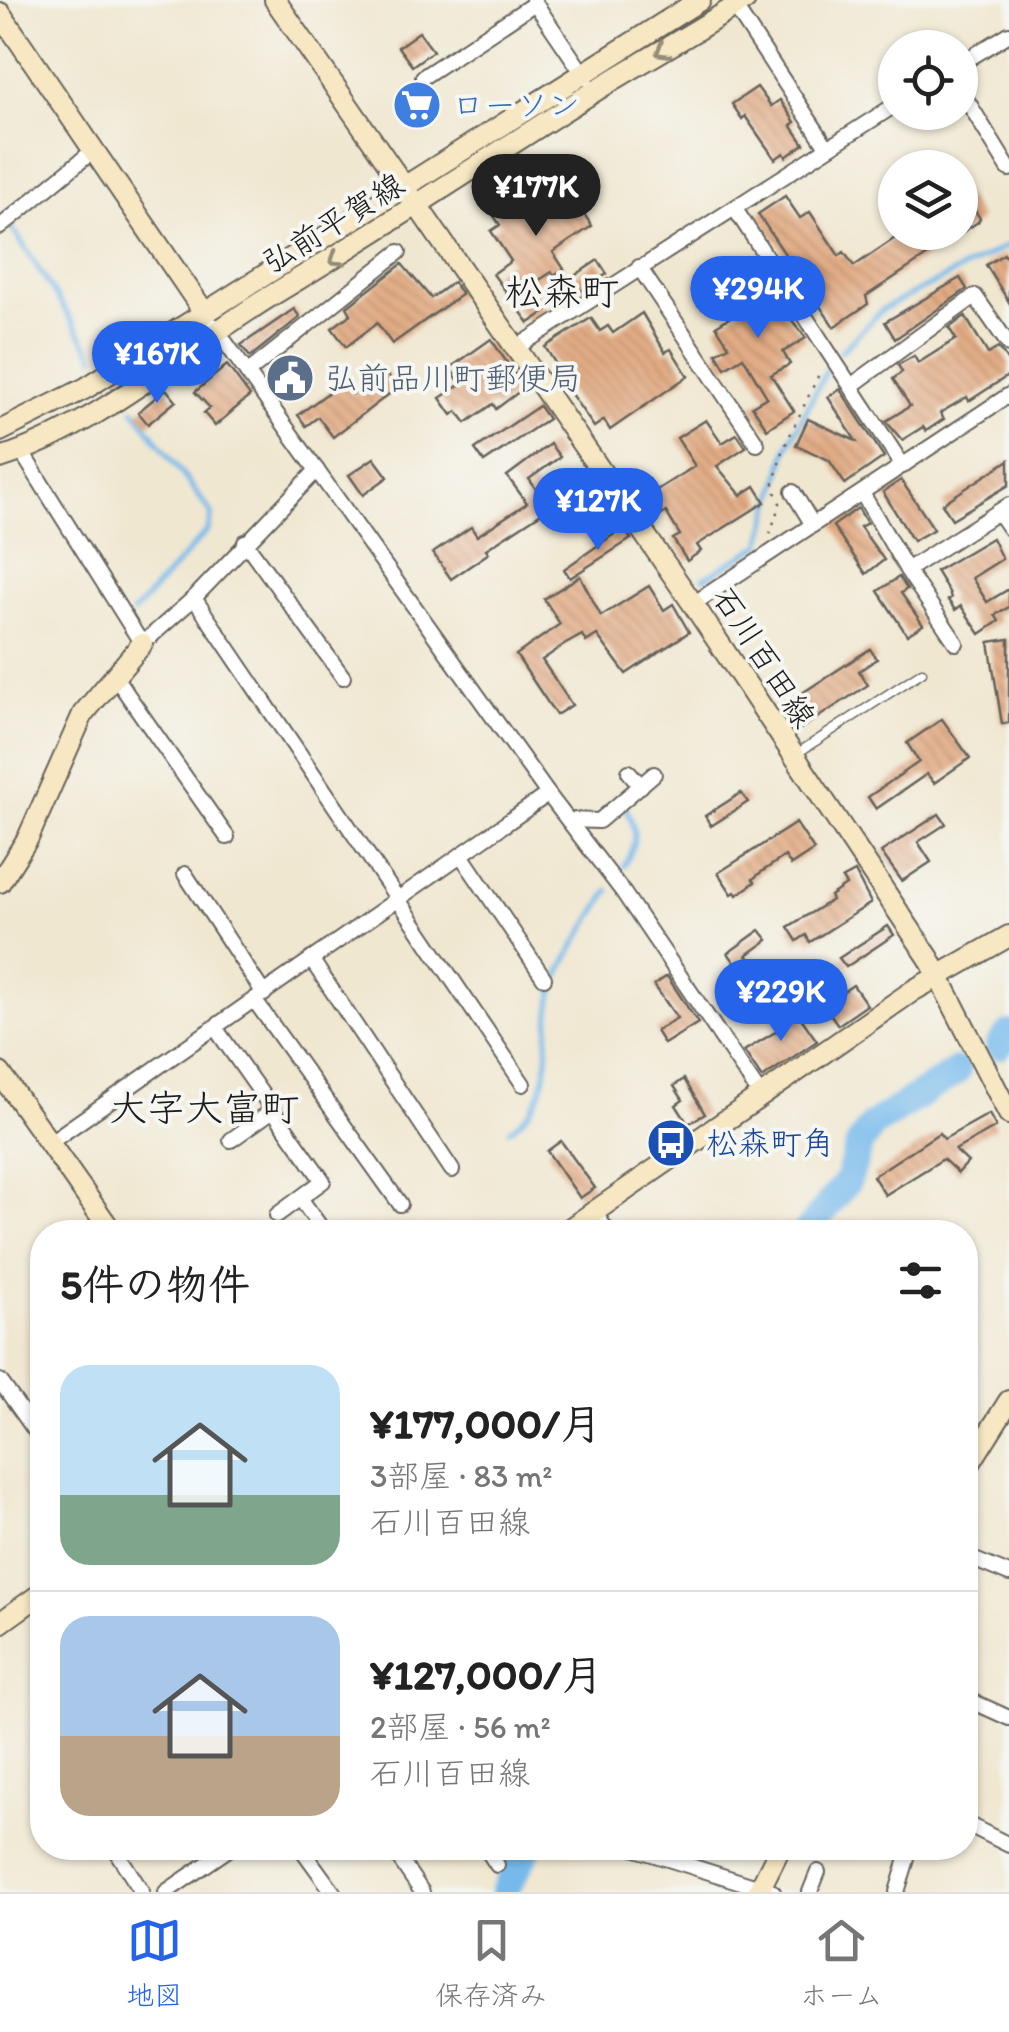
<!DOCTYPE html>
<html lang="ja">
<meta charset="utf-8">
<style>
:root{--surface:#fff;--page:#f2f2f2;--text:#222;--muted:#767676;--line:#e0e0e0;--accent:#2563eb}
body{margin:0;font-family:Itim,"Klee One",sans-serif;background:var(--page);color:var(--text);height:100vh;display:flex;flex-direction:column;font-size:38px;white-space:nowrap}
*{box-sizing:border-box;margin:0}
p{font-size:32px;color:var(--muted)}
.icon{flex:none;width:55px;height:55px;fill:none;stroke:currentColor;stroke-width:2;stroke-linecap:round;stroke-linejoin:round}
.map{position:relative;flex:1;overflow:hidden}
.details{position:absolute;left:30px;top:1220px;width:948px;height:640px;display:flex;flex-direction:column;background:var(--surface);border-radius:40px;box-shadow:0 2px 8px #0004}
.details>*{flex:none}
.buttons{position:absolute;left:878px;top:30px;display:grid;gap:20px}
.buttons a{display:grid;place-items:center;width:100px;height:100px;border-radius:50%;background:var(--surface);box-shadow:0 2px 8px #0004;font-size:50px}
.price{position:absolute;translate:-50% -85px;padding:0 22px;border-radius:35px;background:var(--accent);color:#fff;font-size:32px;line-height:65px;filter:drop-shadow(0 2px 5px #0008)}
.price::after{content:'';position:absolute;left:50%;top:60px;width:30px;height:22px;margin-left:-15px;background:inherit;clip-path:polygon(0 0,100% 0,50% 100%)}
.price.on{background:#222;color:#fff}
ul{padding:0;list-style:none}
li{display:flex;align-items:center;gap:30px;height:250px;padding:0 30px}
li+li{border-top:2px solid var(--line)}
li span{display:grid;place-items:center;flex:none;width:280px;height:200px;border-radius:30px;color:#555}
li>.icon{margin-inline-start:auto}
span .icon{width:120px;height:120px;fill:#fffc;stroke-width:1}
li b{font-size:42px}
h2{display:flex;justify-content:space-between;align-items:center;height:120px;padding:0 30px;font-size:42px}
.dock{display:flex;justify-content:space-around;align-items:center;height:140px;border-top:2px solid var(--line);background:var(--surface);font-size:28px;color:var(--muted)}
.dock a{display:grid;justify-items:center;gap:5px}
.dock .on{color:var(--accent)}
.map>svg:first-child{display:block}
.lines{fill:none;stroke-linecap:round;stroke-linejoin:round}
.stream{stroke:#76baec;stroke-width:5}
.river{stroke:#76baec;stroke-width:28}
.building{fill:url(#building-back-hatch)}
.lane-casing{stroke:#66635b;stroke-width:11}
.street-casing{stroke:#66635b;stroke-width:18}
.secondary-casing{stroke:#66635b;stroke-width:24}
.path{stroke:#66635b;stroke-width:2.5;stroke-dasharray:2.5 8;stroke-linecap:butt}
.lane{stroke:#fff;stroke-width:8}
.street{stroke:#fff;stroke-width:14}
.secondary{stroke:#f7e8c3;stroke-width:20}
.oneway{stroke:#948c78}
.labels{text-anchor:middle;stroke-width:8;stroke-linejoin:round;paint-order:stroke}
.shop-label{font-size:32px;fill:#366cbe;stroke:#f6f6f2;text-anchor:start}
.street-label{font-size:32px;fill:#1c1c1c;stroke:#f6f6f2}
.service-label{font-size:32px;fill:#4e5e75;stroke:#f6f6f2;text-anchor:start}
.transit-label{font-size:32px;fill:#164399;stroke:#f6f6f2;text-anchor:start}
.quarter-label{font-size:38px;fill:#1c1c1c;stroke:#f6f6f2}
</style>
<div class="map">
<svg width="1009" height="1892" viewBox="0 0 1009 1892">
<defs>
<pattern id="building-back-hatch" width="6" height="6" patternUnits="userSpaceOnUse" patternTransform="scale(2.5)"><rect width="6" height="6" fill="#e2ac85"/><path d="M-1 5l2 2M0 0l6 6M5-1l2 2" fill="none" stroke="#c19372"/></pattern>
</defs>
<rect width="100%" height="100%" fill="#f6f6f2"/>
<filter id="ink" filterUnits="userSpaceOnUse"><feTurbulence type="fractalNoise" baseFrequency=".01" numOctaves="2"/><feDisplacementMap in="SourceGraphic" scale="20" xChannelSelector="R" yChannelSelector="G"/><feConvolveMatrix kernelMatrix="1 2 1 2 8 2 1 2 1" color-interpolation-filters="sRGB"/></filter>
<filter id="wash" filterUnits="userSpaceOnUse"><feTurbulence type="fractalNoise" baseFrequency=".0048" numOctaves="4" result="noise"/><feDisplacementMap in="SourceGraphic" scale="40" xChannelSelector="R" yChannelSelector="G"/><feGaussianBlur stdDeviation="2.25" result="paint"/><feColorMatrix in="noise" values="0 0 0 0 0 0 0 0 0 0 0 0 0 0 0 0 0 1.4 0 .05"/><feComposite in="paint" operator="in"/></filter>
<g filter="url(#wash)">
<rect width="100%" height="100%" fill="#f0e7d0"/>
<g class="lines">
<g class="stream">
<polyline points="11,226 95,357"/>
<polyline points="841,351 883,309 1009,245"/>
<polyline points="704,578 761,545 788,446 826,371"/>
<polyline points="133,613 208,530 212,514 134,409"/>
<path d="M 624,866 C 636,845 638,831 626,808"/>
<path d="M 509,1130 C 561,1094 541,1047 553,994 C 561,961 592,920 609,890"/>
</g>
<g class="river">
<polyline points="999,1046 1009,1034"/>
<polyline points="807,1232 848,1180 860,1143 873,1125 957,1071"/>
<polyline points="504,1892 528,1848"/>
</g>
</g>
<g id="blocks">
<g class="building">
<polygon points="419,32 433,51 412,66 398,47"/>
<polygon points="757,87 771,106 780,100 795,122 791,125 804,144 786,157 784,153 775,159 745,116 742,119 732,104"/>
<polygon points="549,174 551,178 557,174 592,226 553,252 564,269 554,275 552,272 530,286 547,311 529,323 493,274 511,261 491,231 500,225 494,216 498,213 495,209"/>
<polygon points="960,189 980,218 978,222 866,296 868,304 834,327 758,214 785,196 800,218 810,212 839,256 844,252 854,266 904,232 960,232"/>
<polygon points="1004,254 1009,262 1009,302 986,265"/>
<polygon points="598,260 607,274 570,298 561,285"/>
<polygon points="736,261 769,311 779,304 806,338 783,352 790,364 771,375 794,411 767,429 752,406 767,397 743,357 725,368 716,353 729,346 716,326 740,311 715,274"/>
<polygon points="402,264 431,298 453,282 462,294 392,344 377,323 346,347 332,328 351,314 347,307"/>
<polygon points="960,278 967,289 895,339 885,322"/>
<polygon points="294,309 300,317 250,357 241,345"/>
<polygon points="642,313 665,352 671,349 688,376 610,430 604,420 594,427 555,371 559,369 545,347 591,318 600,331 608,326 613,333"/>
<polygon points="965,316 988,354 998,348 1003,354 1009,363 1009,375 969,401 967,397 940,413 944,419 926,431 923,427 902,440 886,421 910,406 893,379 902,372 898,365 914,356 918,363 956,339 949,328"/>
<polygon points="491,339 524,388 496,409 493,404 466,423 457,411 452,415 440,398 461,384 450,368"/>
<polygon points="227,365 250,396 215,426 204,413 210,408 195,392"/>
<polygon points="384,371 397,388 333,437 318,417 306,426 298,415 344,381 353,394"/>
<polygon points="166,389 176,401 148,424 138,412"/>
<polygon points="840,389 884,457 845,484 829,460 796,445 808,419 856,441 828,397"/>
<polygon points="539,406 548,419 484,462 475,449"/>
<polygon points="706,420 722,443 737,434 746,447 717,466 741,495 755,486 765,502 697,545 701,551 687,561 673,539 680,535 666,512 655,519 642,499 695,466 677,438"/>
<polygon points="550,444 560,457 529,479 549,508 486,549 489,553 451,579 433,553 471,527 477,536 527,503 507,476"/>
<polygon points="374,458 388,477 363,495 349,475"/>
<polygon points="1009,460 1009,485 952,519 942,504"/>
<polygon points="901,480 934,529 913,541 883,492"/>
<polygon points="858,508 867,523 860,527 884,560 866,574 833,526"/>
<polygon points="623,528 631,539 570,578 564,569"/>
<polygon points="992,538 1002,559 972,578 987,602 1009,589 1009,607 995,615 999,621 980,634 961,606 955,610 948,600 951,598 949,592 936,571"/>
<polygon points="580,576 601,616 649,586 664,610 673,604 689,632 626,674 597,635 586,642 582,635 564,645 542,660 572,705 556,715 516,655 560,624 544,599"/>
<polygon points="899,577 907,589 901,593 923,625 907,635 878,591"/>
<polygon points="1009,639 1009,723 1002,724 989,642"/>
<polygon points="870,649 877,659 859,671 868,685 800,729 787,703"/>
<polygon points="942,719 970,758 934,783 927,774 876,809 868,797 919,762 907,743"/>
<polygon points="741,793 748,802 711,826 705,816"/>
<polygon points="939,814 946,824 918,842 931,862 902,881 881,852"/>
<polygon points="796,823 814,850 791,865 785,856 760,873 753,879 755,882 737,895 735,892 732,894 718,873"/>
<polygon points="855,872 871,903 810,942 806,935 797,941 788,927 832,900 830,896 846,885 842,879"/>
<polygon points="888,926 894,935 846,967 839,958"/>
<polygon points="760,930 768,940 747,955 758,970 746,978 728,953"/>
<polygon points="667,976 698,1023 664,1044 656,1031 677,1018 654,985"/>
<polygon points="853,985 867,1005 838,1025 824,1005"/>
<polygon points="794,1008 817,1041 762,1078 744,1051 782,1028 777,1021"/>
<polygon points="684,1079 705,1114 688,1124 676,1105 683,1100 674,1086"/>
<polygon points="989,1114 996,1127 955,1150 968,1162 958,1173 943,1159 885,1195 873,1176 939,1133 944,1139"/>
<polygon points="561,1141 595,1188 580,1198 547,1151"/>
</g>
</g>
</g>
<g filter="url(#ink)">
<use href="#blocks" fill-opacity="0" stroke="#66635b" stroke-width="2.5"/>
<g class="lines">
<g class="lane-casing">
<polyline id="lane" points="796,754 922,672"/>
</g>
<g class="street-casing">
<g id="street">
<polyline points="533,0 586,78"/>
<polyline points="731,1 827,147"/>
<polyline points="960,64 1009,34"/>
<polyline points="423,77 535,3"/>
<polyline points="960,89 1009,169"/>
<polyline points="735,209 903,466"/>
<polyline points="0,227 94,150"/>
<polyline points="639,267 757,444"/>
<polyline points="213,325 548,794 623,892 761,1096"/>
<polyline points="516,348 895,105"/>
<polyline points="247,373 399,252"/>
<polyline points="851,386 975,296 1009,345"/>
<polyline points="21,451 142,644 194,598 317,470"/>
<polyline points="793,492 813,525"/>
<polyline points="862,493 907,570 956,643"/>
<polyline points="998,512 1009,528"/>
<polyline points="245,542 343,677"/>
<polyline points="907,570 1009,505"/>
<polyline points="194,598 523,1084"/>
<polyline points="693,604 1009,395"/>
<polyline points="113,674 227,837"/>
<polyline points="629,772 641,786"/>
<polyline points="568,820 599,821 654,774"/>
<polyline points="461,855 544,978"/>
<polyline points="185,874 264,994"/>
<polyline points="311,959 452,1170"/>
<polyline points="255,1001 400,1204"/>
<polyline points="216,1029 323,1181 277,1215"/>
<polyline points="231,1140 273,1110"/>
<polyline points="49,1143 548,794"/>
<polyline points="300,1198 324,1232"/>
<polyline points="594,1212 608,1232"/>
<polyline points="0,1381 41,1439"/>
<polyline points="965,1556 1009,1574"/>
<polyline points="965,1698 1009,1718"/>
<polyline points="965,1823 1009,1845"/>
<polyline points="114,1848 142,1892"/>
<polyline points="301,1848 333,1892"/>
<polyline points="392,1848 422,1892"/>
<polyline points="486,1848 497,1865"/>
<polyline points="633,1848 773,1892"/>
<polyline points="166,1892 230,1848"/>
<polyline points="810,1892 818,1872"/>
<polyline points="897,1892 907,1859"/>
</g>
</g>
<g class="secondary-casing">
<g id="secondary">
<polyline points="275,0 693,604 929,958 1009,1114"/>
<polyline points="0,13 204,312"/>
<polyline points="0,431 86,388 700,0"/>
<path d="M 0,458 C 95,429 189,346 274,294 C 382,229 488,158 595,91 C 645,60 696,32 745,0"/>
<polyline points="0,882 28,838 83,714 142,644"/>
<polyline points="0,1073 112,1232"/>
<polyline points="565,1232 914,990 1009,936"/>
<polyline points="965,1471 1009,1401"/>
<polyline points="0,1623 42,1593"/>
<polyline points="758,1892 780,1848"/>
</g>
</g>
<polyline class="path" points="770,534 780,503 773,487 782,452 821,370"/>
<use href="#lane" class="lane"/>
<use href="#street" class="street"/>
<use href="#secondary" class="secondary"/>
</g>
<defs><path id="oneway-chevron" d="M-2-3.5L2.5 0L-2 3.5" fill="none" stroke-width="1.6" stroke-linecap="round" stroke-linejoin="round" transform="scale(2.5)"/></defs>
<g class="oneway">
<use href="#oneway-chevron" transform="translate(662 51) rotate(149)"/>
<use href="#oneway-chevron" transform="translate(336 259) rotate(147)"/>
</g>
</g>
<defs>
<g id="supermarket-disc" transform="scale(2.5)"><circle r="9.5" fill="#3f7fe0" stroke="#f6f6f2"/><path d="M-6-5.5h2.5l.6 2H6L4.5 2H-2.5L-4.4-4H-6ZM-1.5 3.2a1.3 1.3 0 1 0 .1 0ZM3 3.2a1.3 1.3 0 1 0 .1 0Z" fill="#fff"/></g>
<g id="civic-disc" transform="scale(2.5)"><circle r="9.5" fill="#5c6f8a" stroke="#f6f6f2"/><path d="M-.6-6.5H3V-4.5H.6V-3L4-1V1h2V6H-6V1h2V-1L-.6-3ZM-1.2 2.5V6h2.4V2.5Z" fill="#fff"/></g>
<g id="bus-disc" transform="scale(2.5)"><circle r="9.5" fill="#1a4fb4" stroke="#f6f6f2"/><path d="M-5-6H5V4H4V6H2V4H-2V6H-4V4H-5ZM-3.5-4V0h7V-4ZM-3.5 1.2v1.5H-2V1.2ZM2 1.2v1.5H3.5V1.2Z" fill="#fff"/></g>
</defs>
<g fill-rule="evenodd">
<use href="#supermarket-disc" x="417" y="105"/>
<use href="#civic-disc" x="290" y="378"/>
<use href="#bus-disc" x="671" y="1143"/>
</g>
<g class="labels">
<g class="shop-label">
<text x="452" y="116">ローソン</text>
</g>
<g class="street-label">
<text transform="translate(333 223) rotate(-32)" y="11">弘前平賀線</text>
<text transform="translate(764 657) rotate(57)" y="11">石川百田線</text>
</g>
<g class="service-label">
<text x="325" y="389">弘前品川町郵便局</text>
</g>
<g class="transit-label">
<text x="706" y="1154">松森町角</text>
</g>
<g class="quarter-label">
<text x="562" y="305">松森町</text>
<text x="204" y="1121">大字大富町</text>
</g>
</g>
</svg>
<div class="buttons">
<a><svg class="icon" aria-label="locate" viewBox="0 0 24 24"><circle cx="12" cy="12" r="6"/><path d="M12 2v4M12 18v4M2 12h4M18 12h4"/></svg></a>
<a><svg class="icon" aria-label="layers" viewBox="0 0 24 24"><path d="M12 4l9 5-9 5-9-5zM3 14l9 5 9-5"/></svg></a>
</div>
<b class="price on" style="left:536px;top:239px">¥177K</b>
<b class="price" style="left:758px;top:341px">¥294K</b>
<b class="price" style="left:157px;top:406px">¥167K</b>
<b class="price" style="left:598px;top:553px">¥127K</b>
<b class="price" style="left:781px;top:1044px">¥229K</b>
<section class="details">
<h2>5件の物件<svg class="icon" aria-label="filters" viewBox="0 0 24 24"><path d="M4 7h16M4 17h16"/><circle cx="9" cy="7" r="2"/><circle cx="15" cy="17" r="2"/></svg></h2>
<ul>
<li><span style="background:linear-gradient(#bfe0f5 65%,#7fa58c 0)"><svg class="icon" aria-label="home" viewBox="0 0 24 24"><path d="M3 11l9-7 9 7M6 9v11h12V9"/></svg></span><div><b>¥177,000/月</b><p>3部屋 · 83 m²</p><p>石川百田線</p></div></li>
<li><span style="background:linear-gradient(#a9c7e8 60%,#b9a48a 0)"><svg class="icon" aria-label="home" viewBox="0 0 24 24"><path d="M3 11l9-7 9 7M6 9v11h12V9"/></svg></span><div><b>¥127,000/月</b><p>2部屋 · 56 m²</p><p>石川百田線</p></div></li>
</ul>
</section>
</div>
<nav class="dock">
<a class="on"><svg class="icon" aria-label="map" viewBox="0 0 24 24"><path d="M3 6l6-2 6 2 6-2v14l-6 2-6-2-6 2zM9 4v14M15 6v14"/></svg>地図</a>
<a><svg class="icon" aria-label="saved" viewBox="0 0 24 24"><path d="M7 4h10v16l-5-4-5 4z"/></svg>保存済み</a>
<a><svg class="icon" aria-label="home" viewBox="0 0 24 24"><path d="M3 11l9-7 9 7M6 9v11h12V9"/></svg>ホーム</a>
</nav>
